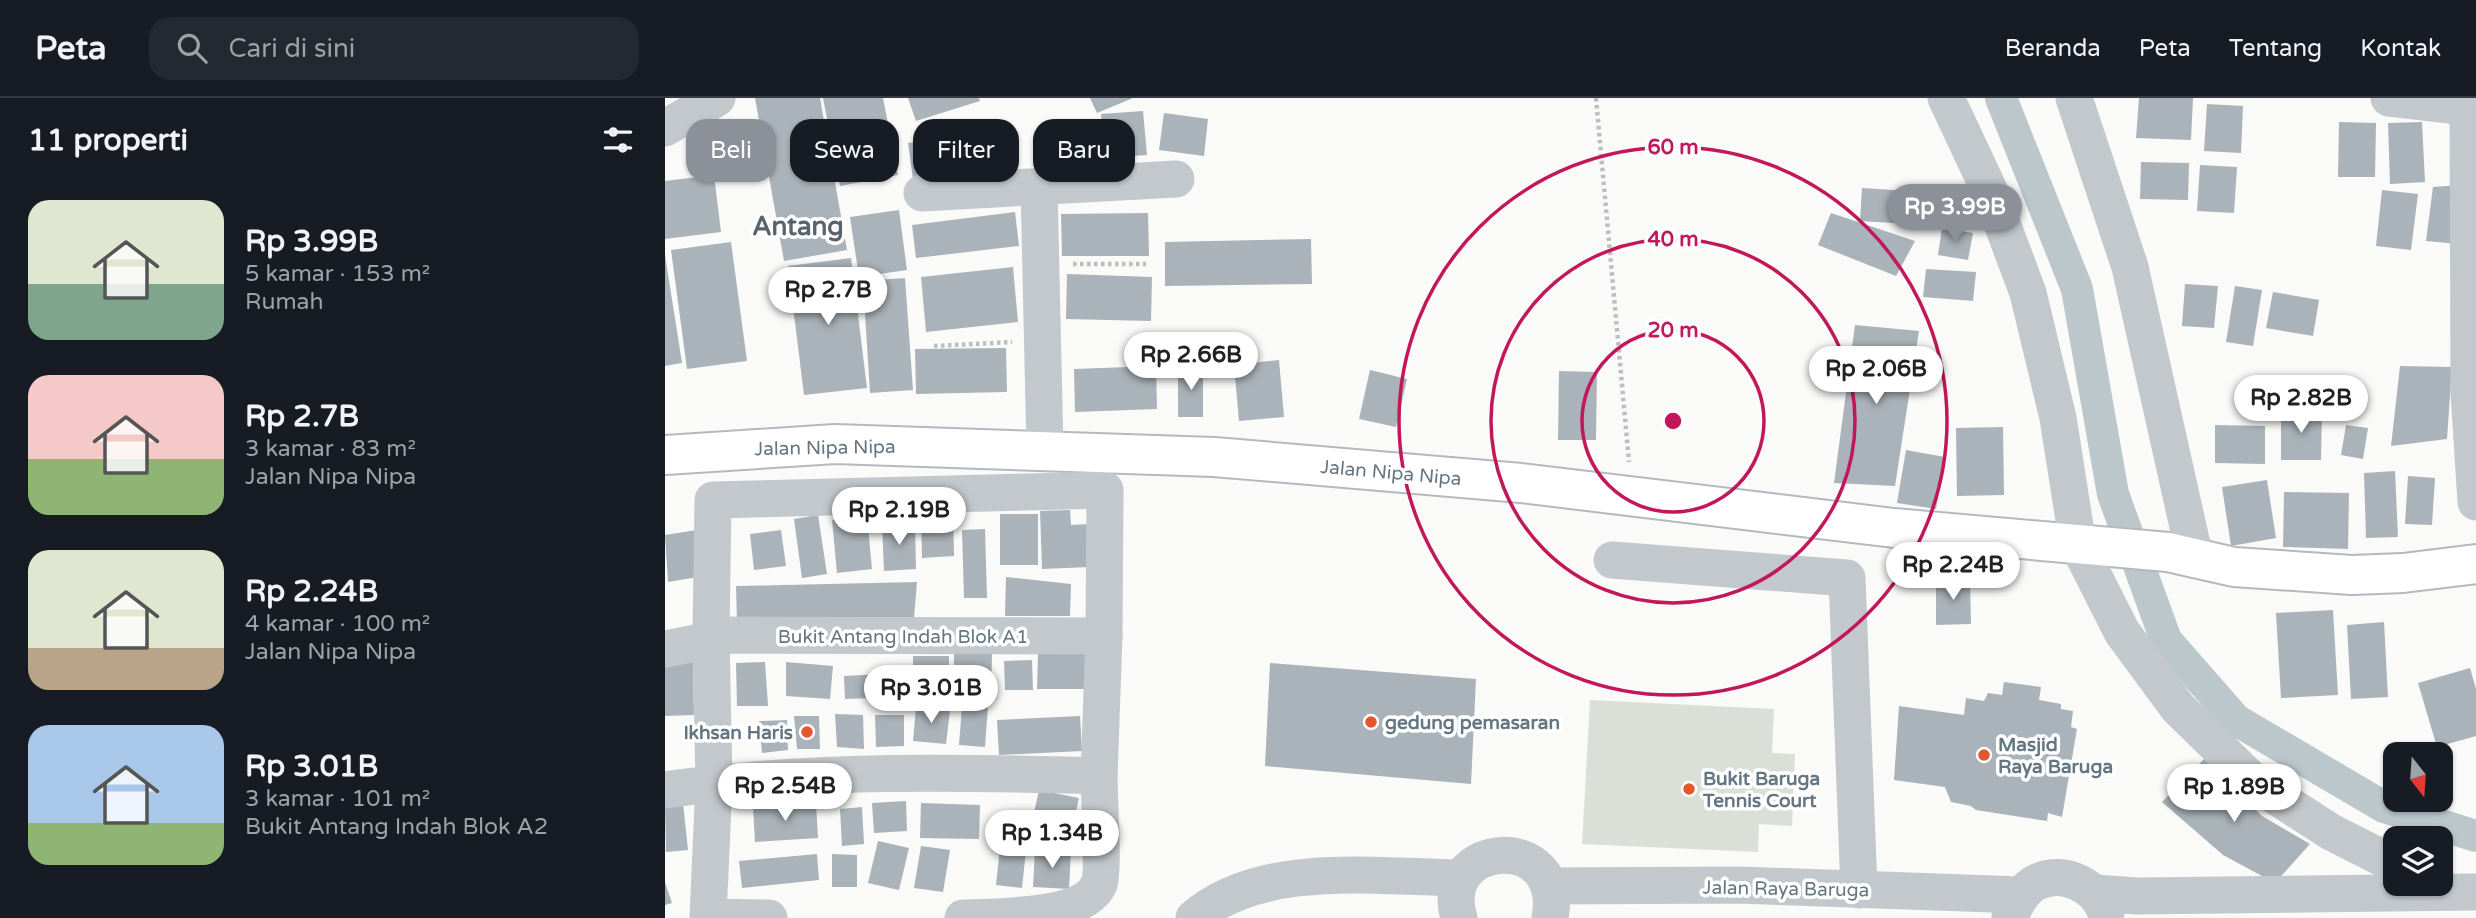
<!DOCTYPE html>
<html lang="id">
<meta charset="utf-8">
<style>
:root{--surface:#171b24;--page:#242831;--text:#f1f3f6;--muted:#9ea1a6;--line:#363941;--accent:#8c9099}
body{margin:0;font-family:"Varela Round",sans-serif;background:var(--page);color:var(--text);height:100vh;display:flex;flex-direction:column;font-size:26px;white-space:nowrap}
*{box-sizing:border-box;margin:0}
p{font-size:23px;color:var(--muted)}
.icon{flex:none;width:38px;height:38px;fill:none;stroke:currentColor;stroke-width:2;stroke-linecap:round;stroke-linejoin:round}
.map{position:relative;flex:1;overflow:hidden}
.details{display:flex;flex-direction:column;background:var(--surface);width:665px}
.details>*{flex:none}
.banner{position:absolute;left:21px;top:21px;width:665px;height:63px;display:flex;gap:14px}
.needle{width:46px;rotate:163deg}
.controls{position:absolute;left:1718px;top:644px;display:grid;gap:14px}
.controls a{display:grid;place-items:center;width:70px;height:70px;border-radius:14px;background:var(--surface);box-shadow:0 2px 5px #0004;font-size:35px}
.price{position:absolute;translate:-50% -60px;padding:0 16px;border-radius:24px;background:#fff;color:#222;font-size:23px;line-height:46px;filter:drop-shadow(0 2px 4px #0008)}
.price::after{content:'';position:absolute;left:50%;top:42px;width:21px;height:16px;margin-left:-10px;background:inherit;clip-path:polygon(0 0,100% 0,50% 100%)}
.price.selected{background:var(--accent);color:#fff}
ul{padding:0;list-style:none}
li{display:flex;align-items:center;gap:21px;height:175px;padding:0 28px}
li span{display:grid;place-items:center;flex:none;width:196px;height:140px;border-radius:21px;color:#555}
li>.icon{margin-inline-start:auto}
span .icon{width:84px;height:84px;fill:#fffc;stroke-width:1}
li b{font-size:30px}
h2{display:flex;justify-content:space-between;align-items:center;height:84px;padding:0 28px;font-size:30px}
.chip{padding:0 24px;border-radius:21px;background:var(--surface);box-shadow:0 2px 5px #0004;font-size:24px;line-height:63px}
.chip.selected{background:var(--accent);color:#fff}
header{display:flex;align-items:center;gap:42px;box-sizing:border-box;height:98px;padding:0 35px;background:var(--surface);border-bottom:2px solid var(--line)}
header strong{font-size:33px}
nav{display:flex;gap:38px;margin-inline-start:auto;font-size:24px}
.search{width:490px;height:63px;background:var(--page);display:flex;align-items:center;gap:18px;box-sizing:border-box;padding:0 24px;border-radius:21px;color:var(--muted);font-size:26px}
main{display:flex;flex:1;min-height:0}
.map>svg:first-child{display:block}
.green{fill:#dadfd7}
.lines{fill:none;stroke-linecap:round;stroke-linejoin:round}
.canal{stroke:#bbc7cb;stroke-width:32}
.building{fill:#aab3b9}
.secondary-casing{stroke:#b3babf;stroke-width:42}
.path{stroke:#bbbfc2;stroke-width:4.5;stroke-dasharray:3.5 3.5;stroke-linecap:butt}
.street{stroke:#c3c8cc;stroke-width:37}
.secondary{stroke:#fff;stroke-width:38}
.ring{fill:none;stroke:#c2185b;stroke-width:3.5}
.poi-dot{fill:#e4572e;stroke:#fff;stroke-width:2.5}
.labels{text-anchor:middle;stroke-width:7;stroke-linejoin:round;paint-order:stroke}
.street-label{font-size:19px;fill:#657683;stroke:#fff}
.poi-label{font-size:19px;font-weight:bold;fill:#657683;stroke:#fff;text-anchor:start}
.district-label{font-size:26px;font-weight:bold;fill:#57646e;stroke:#fff}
.centre{fill:#c2185b;stroke:#fff;stroke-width:3.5}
.ring-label{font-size:21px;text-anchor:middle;font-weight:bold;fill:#c2185b;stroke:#fff;stroke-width:7;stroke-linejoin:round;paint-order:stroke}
</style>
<header>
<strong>Peta</strong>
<div class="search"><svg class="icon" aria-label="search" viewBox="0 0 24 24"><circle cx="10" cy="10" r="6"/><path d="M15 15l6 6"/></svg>Cari di sini</div>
<nav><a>Beranda</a><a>Peta</a><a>Tentang</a><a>Kontak</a></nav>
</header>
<main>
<section class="details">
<h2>11 properti<svg class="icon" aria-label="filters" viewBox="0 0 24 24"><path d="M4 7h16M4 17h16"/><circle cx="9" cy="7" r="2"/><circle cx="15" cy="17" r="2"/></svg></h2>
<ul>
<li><span style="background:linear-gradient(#dfe7d0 60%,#7fa58c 0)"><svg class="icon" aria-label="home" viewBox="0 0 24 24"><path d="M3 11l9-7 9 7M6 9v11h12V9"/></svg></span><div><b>Rp 3.99B</b><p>5 kamar · 153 m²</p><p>Rumah</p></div></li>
<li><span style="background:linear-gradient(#f6c9c9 60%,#8fb573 0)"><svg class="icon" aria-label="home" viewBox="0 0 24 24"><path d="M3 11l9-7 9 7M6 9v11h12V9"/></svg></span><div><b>Rp 2.7B</b><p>3 kamar · 83 m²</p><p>Jalan Nipa Nipa</p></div></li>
<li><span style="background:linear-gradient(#dfe7d0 70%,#b9a48a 0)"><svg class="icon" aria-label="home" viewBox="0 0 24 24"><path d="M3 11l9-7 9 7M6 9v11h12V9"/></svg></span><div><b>Rp 2.24B</b><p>4 kamar · 100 m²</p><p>Jalan Nipa Nipa</p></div></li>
<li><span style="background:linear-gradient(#a9c7e8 70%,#8fb573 0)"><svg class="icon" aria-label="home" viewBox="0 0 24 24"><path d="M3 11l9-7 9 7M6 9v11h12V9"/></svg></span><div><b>Rp 3.01B</b><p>3 kamar · 101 m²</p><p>Bukit Antang Indah Blok A2</p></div></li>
</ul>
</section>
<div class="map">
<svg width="1811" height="820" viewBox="0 0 1811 820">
<rect width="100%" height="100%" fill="#fafaf8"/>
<polygon class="green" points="925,602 1109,611 1107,655 1130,656 1127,728 1094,726 1093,754 917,746"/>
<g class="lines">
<polyline class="canal" points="1336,0 1412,191 1448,396 1501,542 1571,622 1719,709 1811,738"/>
</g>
<g class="building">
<polygon points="90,0 155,0 182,152 119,163"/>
<polygon points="158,0 218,0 233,77 175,88"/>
<polygon points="243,0 314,0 315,3 251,23"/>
<polygon points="425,0 468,0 432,15"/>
<polygon points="1474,0 1528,0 1526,42 1471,40"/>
<polygon points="1542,6 1578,8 1576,55 1539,53"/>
<polygon points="478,13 482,57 440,60 436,16"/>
<polygon points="499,15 543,21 539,58 494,52"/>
<polygon points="1674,24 1711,25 1710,79 1673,79"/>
<polygon points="1757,24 1760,84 1725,86 1723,25"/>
<polygon points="342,30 348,73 301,79 296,36"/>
<polygon points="417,32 421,64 376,71 370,38"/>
<polygon points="282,40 286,76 248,81 243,45"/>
<polygon points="1476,64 1524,65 1523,102 1475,101"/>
<polygon points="1535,67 1572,69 1569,115 1532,113"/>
<polygon points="49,77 56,134 0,141 0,83"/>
<polygon points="1795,87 1793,146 1761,143 1768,89"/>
<polygon points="1197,90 1245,93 1243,126 1195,123"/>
<polygon points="1717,92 1753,96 1746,152 1711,148"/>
<polygon points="234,112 242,172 194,179 185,119"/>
<polygon points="350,114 354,148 251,160 247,127"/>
<polygon points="483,115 484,158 397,158 396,116"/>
<polygon points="1166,115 1250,143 1231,178 1153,147"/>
<polygon points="1277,130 1308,135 1303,162 1273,157"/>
<polygon points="646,141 647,186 500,188 500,144"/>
<polygon points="66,144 82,263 22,271 6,152"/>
<polygon points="0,157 17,265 0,268"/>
<polygon points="186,160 202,290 139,297 123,168"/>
<polygon points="348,169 353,224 261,234 256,179"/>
<polygon points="1261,171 1311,174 1308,203 1258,199"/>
<polygon points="402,176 487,179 486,223 401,221"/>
<polygon points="240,180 248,292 205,295 198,183"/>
<polygon points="1520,186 1553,188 1549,230 1517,228"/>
<polygon points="1570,188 1597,192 1588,248 1561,244"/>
<polygon points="1608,194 1654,202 1648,238 1601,230"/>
<polygon points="1190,227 1254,233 1230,388 1169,385"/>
<polygon points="341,250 342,294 251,296 250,251"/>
<polygon points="614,262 619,319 574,323 569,267"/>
<polygon points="491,268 492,311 410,314 409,271"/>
<polygon points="538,268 538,319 513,319 513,269"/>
<polygon points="1735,268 1787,269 1782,341 1726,348"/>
<polygon points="705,272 742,281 731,329 694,321"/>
<polygon points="894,273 932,274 931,342 893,342"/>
<polygon points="1616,313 1657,313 1656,362 1616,362"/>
<polygon points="1550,327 1600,328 1600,366 1550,365"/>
<polygon points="1681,327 1703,330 1698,361 1676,357"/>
<polygon points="1338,329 1339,397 1292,398 1291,330"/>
<polygon points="1241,352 1280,359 1271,411 1232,405"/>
<polygon points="1730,373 1733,439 1701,440 1699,375"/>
<polygon points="1743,378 1770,380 1767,427 1740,426"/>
<polygon points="1602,382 1611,440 1566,448 1557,389"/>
<polygon points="1619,394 1684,395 1683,451 1618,449"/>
<polygon points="405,412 406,427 425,426 426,469 377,471 375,413"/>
<polygon points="288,415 289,458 257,460 256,416"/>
<rect x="335" y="416" width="38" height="51"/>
<polygon points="153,417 162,476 137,480 129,421"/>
<polygon points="202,418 207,471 172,475 167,422"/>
<polygon points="250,425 251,471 219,473 217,427"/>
<polygon points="320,431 322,500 299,500 297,432"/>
<polygon points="32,432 39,478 3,484 0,437"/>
<polygon points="116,432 121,468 89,472 85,436"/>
<polygon points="341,479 406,486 405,518 340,518"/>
<polygon points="1305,480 1306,526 1271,527 1271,481"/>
<polygon points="252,484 249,520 72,524 71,488"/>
<polygon points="1668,512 1673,597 1616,600 1611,515"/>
<polygon points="1719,524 1723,599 1686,601 1682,527"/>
<polygon points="289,555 327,556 326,605 288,604"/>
<polygon points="373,555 424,556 424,591 372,591"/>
<rect x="248" y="558" width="36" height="45"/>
<polygon points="367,562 368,592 340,592 339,563"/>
<polygon points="28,564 29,617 0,618 0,567"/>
<polygon points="100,564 103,608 72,608 71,565"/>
<polygon points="121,564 168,568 165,601 121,598"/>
<polygon points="605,565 811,581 806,686 600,668"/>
<polygon points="1805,570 1811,591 1811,638 1772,649 1753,585"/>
<polygon points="234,575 235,599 180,601 179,578"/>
<polygon points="1339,584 1376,589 1374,602 1396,606 1396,611 1408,613 1406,629 1412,631 1397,719 1383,715 1382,723 1311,712 1306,708 1286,704 1280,689 1229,682 1234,608 1299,617 1301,600 1319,603 1323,595 1337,597"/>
<polygon points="297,608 323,609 320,649 294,647"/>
<polygon points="251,609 285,612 281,646 248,643"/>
<polygon points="170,616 198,617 199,651 172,649"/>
<polygon points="210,617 239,617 239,648 211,649"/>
<polygon points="129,618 154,618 155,651 132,651"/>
<polygon points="415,618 417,653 334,657 332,622"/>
<polygon points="122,622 123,652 97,655 94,623"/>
<polygon points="1539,661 1597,718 1645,746 1610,785 1558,757 1497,704"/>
<polygon points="374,692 414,700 405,741 365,733"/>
<polygon points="241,703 242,733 209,735 207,705"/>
<polygon points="18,705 23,752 1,754 0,707"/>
<polygon points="151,705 153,740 90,744 88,709"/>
<polygon points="256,705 315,707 314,741 255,740"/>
<polygon points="197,709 199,746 177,748 175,711"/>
<polygon points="213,743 244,750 234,792 203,785"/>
<polygon points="256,748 285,752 278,794 249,790"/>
<polygon points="335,749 361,752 357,790 331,787"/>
<polygon points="370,752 406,754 404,791 368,789"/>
<polygon points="152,756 154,782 77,790 74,763"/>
<polygon points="167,756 192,757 192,789 167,789"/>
<polygon points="0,784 7,805 0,807"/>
</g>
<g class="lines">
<g class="secondary-casing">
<polyline id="secondary" points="0,357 170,346 549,359 856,385 1229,430 1503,454 1569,469 1687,477 1738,475 1811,466"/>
</g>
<g class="path">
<polyline points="931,0 964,364"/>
<polyline points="408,166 481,166"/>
<polyline points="269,248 347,244"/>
</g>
<g class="street">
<polyline points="1281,0 1326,96 1363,195 1393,320 1413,447 1457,534 1513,610 1590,685 1666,734 1731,767"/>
<polyline points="1409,0 1465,169 1530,460"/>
<polyline points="1724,0 1811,10"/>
<polyline points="1803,8 1804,295 1811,404"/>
<polyline points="0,30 52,0"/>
<polyline points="374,89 380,352"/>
<polyline points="257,95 511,81"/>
<polyline points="947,462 1182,480 1194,792"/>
<polyline points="46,537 48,402 440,392 439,538"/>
<polyline points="0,551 46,542"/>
<path d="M 0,692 C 143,671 290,674 434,678 C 434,696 439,774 434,786 C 420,820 332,819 298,820"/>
<polyline points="885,788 1074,787 1356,797"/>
<polyline points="1430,795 1472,798 1811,794"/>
<path d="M 1345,819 C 1351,805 1358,791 1372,784 C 1399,771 1432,788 1441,815"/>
<polyline points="104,820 43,819 49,685 46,537 439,538 434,678"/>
<path d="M 529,820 C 597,762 712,779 796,780"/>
<path d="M 794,820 C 770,742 901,731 885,820"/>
</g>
<use href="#secondary" class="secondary"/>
</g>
<g class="ring">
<circle cx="1008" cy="323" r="91"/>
<circle cx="1008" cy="323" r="182"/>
<circle cx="1008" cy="323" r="274"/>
</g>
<g class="poi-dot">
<circle cx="706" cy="624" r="7"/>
<circle cx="142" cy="634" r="7"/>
<circle cx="1319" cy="657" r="7"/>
<circle cx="1024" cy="691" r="7"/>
</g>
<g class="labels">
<g class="street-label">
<text transform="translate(160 349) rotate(-1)" y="7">Jalan Nipa Nipa</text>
<text transform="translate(726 374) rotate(5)" y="7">Jalan Nipa Nipa</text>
<text x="238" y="545">Bukit Antang Indah Blok A1</text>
<text transform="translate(1121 790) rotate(1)" y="7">Jalan Raya Baruga</text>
</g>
<g class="poi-label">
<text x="720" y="631">gedung pemasaran</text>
<text x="128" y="641" text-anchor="end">Ikhsan Haris</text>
<text x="1333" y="653">Masjid<tspan x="1333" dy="22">Raya Baruga</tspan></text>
<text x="1038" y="687">Bukit Baruga<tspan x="1038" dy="22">Tennis Court</tspan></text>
</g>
<g class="district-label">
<text x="133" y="137">Antang</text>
</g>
</g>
<circle cx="1008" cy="323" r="10" class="centre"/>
<g class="ring-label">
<text x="1008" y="56">60 m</text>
<text x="1008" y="148">40 m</text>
<text x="1008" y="239">20 m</text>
</g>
</svg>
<div class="controls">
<a><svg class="needle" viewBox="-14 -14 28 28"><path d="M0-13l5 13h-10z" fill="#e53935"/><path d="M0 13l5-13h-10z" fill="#9ea1a6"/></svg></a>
<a><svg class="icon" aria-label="layers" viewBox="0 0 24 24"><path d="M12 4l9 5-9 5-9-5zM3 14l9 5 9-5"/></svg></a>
</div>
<b class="price selected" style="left:1290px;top:146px">Rp 3.99B</b>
<b class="price" style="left:163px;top:229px">Rp 2.7B</b>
<b class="price" style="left:526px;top:294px">Rp 2.66B</b>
<b class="price" style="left:1211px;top:308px">Rp 2.06B</b>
<b class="price" style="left:1636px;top:337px">Rp 2.82B</b>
<b class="price" style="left:234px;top:449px">Rp 2.19B</b>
<b class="price" style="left:1288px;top:504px">Rp 2.24B</b>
<b class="price" style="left:266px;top:627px">Rp 3.01B</b>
<b class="price" style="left:120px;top:725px">Rp 2.54B</b>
<b class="price" style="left:1569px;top:726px">Rp 1.89B</b>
<b class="price" style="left:387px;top:772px">Rp 1.34B</b>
<div class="banner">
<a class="chip selected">Beli</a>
<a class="chip">Sewa</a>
<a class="chip">Filter</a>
<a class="chip">Baru</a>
</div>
</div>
</main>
